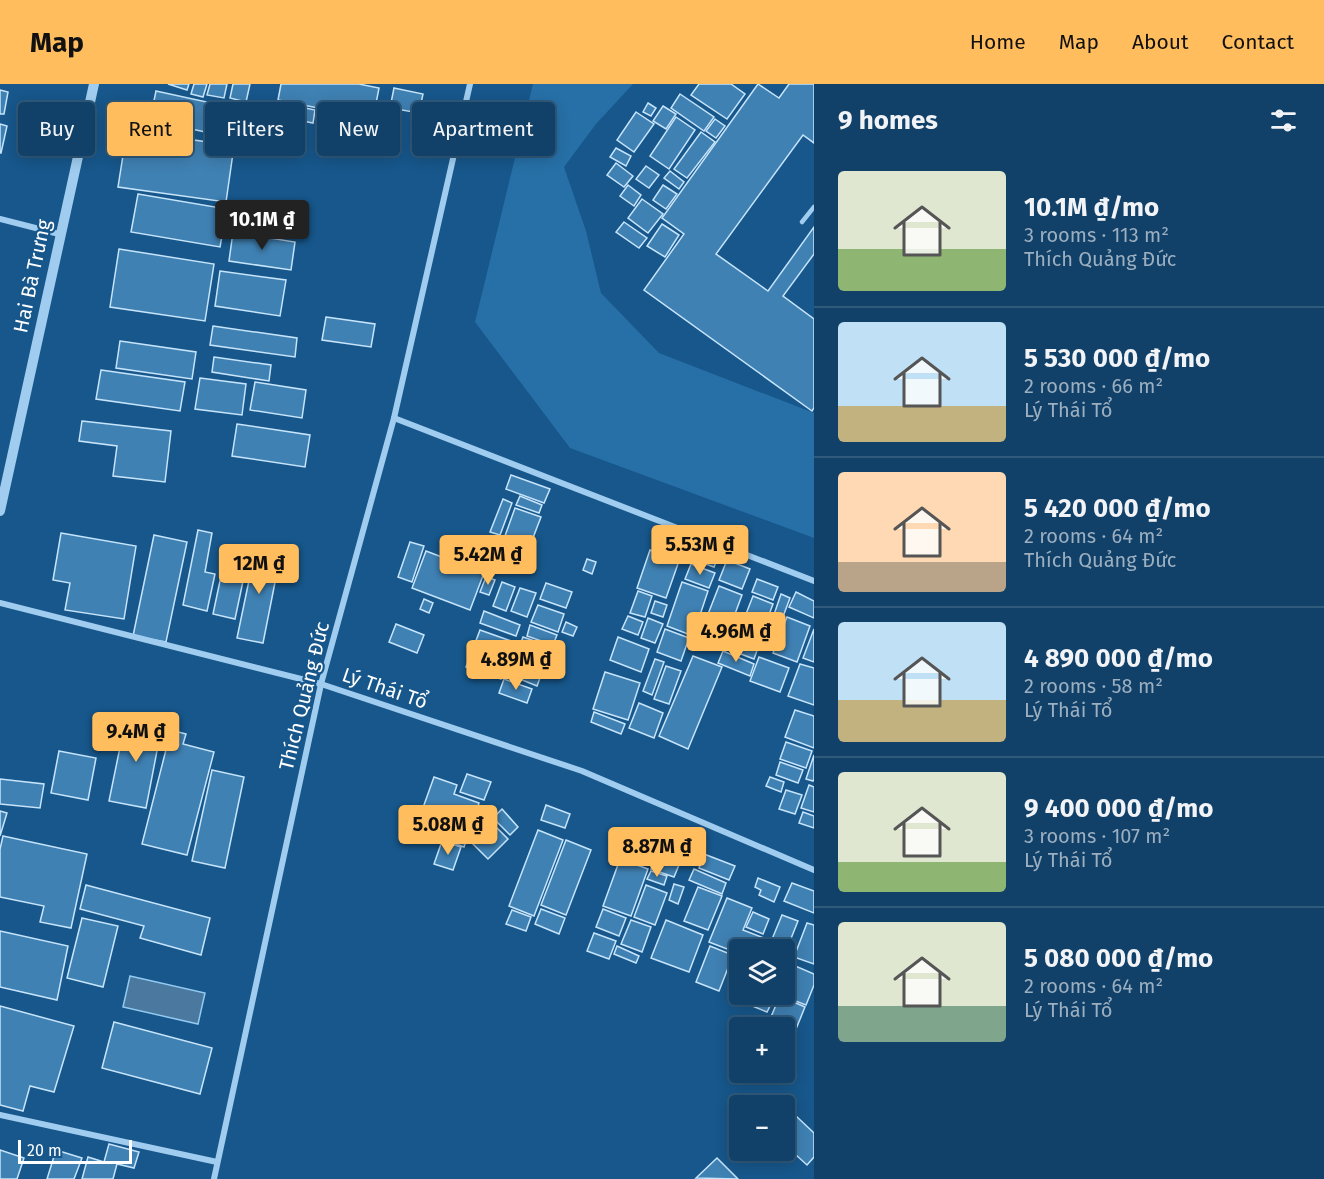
<!DOCTYPE html>
<meta charset="utf-8">
<style>
:root{--surface:#114168;--page:#1e4c71;--text:#f1f3f6;--muted:#9cafc0;--line:#305a7c;--accent:#ffbd5d}
body{margin:0;font-family:"Fira Sans",sans-serif;background:var(--page);color:var(--text);height:100vh;display:flex;flex-direction:column;font-size:22px;white-space:nowrap}
*{box-sizing:border-box;margin:0}
p{font-size:20px;color:var(--muted)}
.icon{flex:none;width:33px;height:33px;fill:none;stroke:currentColor;stroke-width:2;stroke-linecap:round;stroke-linejoin:round}
.map{position:relative;flex:1;overflow:hidden}
.sheet{display:flex;flex-direction:column;background:var(--surface);width:510px}
.sheet>*{flex:none}
.guide{position:absolute;left:18px;top:18px;width:570px;height:54px;display:flex;gap:12px}
.fabs{position:absolute;left:729px;top:855px;display:grid;gap:12px}
.fabs a{display:grid;place-items:center;width:66px;height:66px;border-radius:6px;background:var(--surface);box-shadow:0 3px 15px #0003,0 0 0 2px var(--line);font-size:30px}
.scale{position:absolute;left:18px;bottom:15px;width:114px;box-sizing:border-box;padding-left:6px;border:3px solid #fff;border-top:0;font-size:16px;line-height:21px;white-space:nowrap;color:#fff;-webkit-text-stroke:4px #17578b;paint-order:stroke}
.price{position:absolute;translate:-50% -51px;padding:0 14px;border-radius:6px;background:var(--accent);color:#111;font-size:20px;line-height:39px;filter:drop-shadow(0 2px 3px #0008)}
.price::after{content:'';position:absolute;left:50%;top:36px;width:18px;height:14px;margin-left:-9px;background:inherit;clip-path:polygon(0 0,100% 0,50% 100%)}
.price.selected{background:#222;color:#fff}
ul{padding:0;list-style:none}
li{display:flex;align-items:center;gap:18px;height:150px;padding:0 24px}
li+li{border-top:2px solid var(--line)}
li span{display:grid;place-items:center;flex:none;width:168px;height:120px;border-radius:6px;color:#555}
li>.icon{margin-inline-start:auto}
span .icon{width:72px;height:72px;fill:#fffc;stroke-width:1}
li b{font-size:26px}
h2{display:flex;justify-content:space-between;align-items:center;height:72px;padding:0 24px;font-size:26px}
.chip{padding:0 21px;border-radius:6px;background:var(--surface);box-shadow:0 3px 15px #0003,0 0 0 2px var(--line);font-size:21px;line-height:54px}
.chip.selected{background:var(--accent);color:#111}
header{display:flex;align-items:center;gap:36px;box-sizing:border-box;height:84px;padding:0 30px;background:var(--accent);color:#111}
header strong{font-size:28px}
nav{display:flex;gap:33px;margin-inline-start:auto;font-size:21px}
main{display:flex;flex:1;min-height:0}
.map>svg:first-child{display:block}
.green{fill:#2670a7}
.water{fill:#4a789e;stroke:#92caf1;stroke-width:1.5}
.building{fill:#3f81b3;stroke:#c6e4fb;stroke-width:1.5}
.lines{fill:none;stroke-linecap:round;stroke-linejoin:round}
.service{stroke:#a0cdef;stroke-width:4.5}
.minor{stroke:#a0cdef;stroke-width:6}
.tertiary{stroke:#a0cdef;stroke-width:10}
.labels{text-anchor:middle;stroke-width:4.5;stroke-linejoin:round;paint-order:stroke}
.street-label{font-size:20px;fill:#fff;stroke:#17578b}
</style>
<header>
<strong>Map</strong>
<nav><a>Home</a><a>Map</a><a>About</a><a>Contact</a></nav>
</header>
<main>
<div class="map">
<svg width="814" height="1095" viewBox="0 0 814 1095">
<rect width="100%" height="100%" fill="#17578b"/>
<polygon class="green" points="533,0 633,0 596,40 564,83 586,147 601,209 659,269 814,329 814,454 570,364 475,238"/>
<polygon class="water" points="130,892 205,909 198,940 123,923"/>
<g class="building">
<polygon points="168,0 189,0 187,6"/>
<polygon points="194,0 207,0 203,13 191,10"/>
<polygon points="210,0 227,0 224,14 207,11"/>
<polygon points="233,0 250,0 246,18 230,14"/>
<polygon points="281,0 359,0 379,4 373,35 278,16"/>
<polygon points="699,0 731,0 745,10 727,35 691,11"/>
<polygon points="758,0 779,14 789,0 814,0 814,59 803,51 716,170 768,207 814,143 814,170 783,212 814,235 814,324 812,327 644,206 684,150 662,134"/>
<polygon points="394,4 423,10 419,29 390,24"/>
<polygon points="0,6 8,8 4,30 0,30"/>
<polygon points="156,7 239,25 233,54 150,36"/>
<polygon points="680,10 714,33 704,47 671,24"/>
<polygon points="648,19 656,24 651,32 643,28"/>
<polygon points="296,22 315,26 313,39 293,35"/>
<polygon points="663,22 676,30 666,45 653,37"/>
<polygon points="636,28 654,40 634,68 617,56"/>
<polygon points="676,33 695,46 669,85 650,72"/>
<polygon points="715,35 725,42 716,54 706,47"/>
<polygon points="0,40 7,42 1,69 0,69"/>
<polygon points="127,46 234,62 226,118 118,103"/>
<polygon points="701,48 715,58 687,94 674,85"/>
<polygon points="616,64 631,72 626,82 610,73"/>
<polygon points="616,79 633,92 624,103 607,91"/>
<polygon points="646,82 659,91 649,104 636,95"/>
<polygon points="670,87 684,98 679,105 664,94"/>
<polygon points="628,101 641,111 634,122 620,112"/>
<polygon points="663,101 677,110 666,125 653,116"/>
<polygon points="138,110 227,125 220,163 131,148"/>
<polygon points="642,115 663,130 648,149 628,134"/>
<polygon points="624,138 647,154 639,164 616,148"/>
<polygon points="662,140 679,151 665,173 647,162"/>
<polygon points="233,148 295,158 291,186 229,177"/>
<polygon points="119,165 214,180 205,237 110,223"/>
<polygon points="220,187 286,196 280,232 215,222"/>
<polygon points="326,233 375,240 371,263 322,256"/>
<polygon points="213,242 297,254 295,273 210,261"/>
<polygon points="120,257 196,268 192,295 116,284"/>
<polygon points="214,273 271,281 269,297 212,288"/>
<polygon points="101,286 185,298 180,327 96,315"/>
<polygon points="200,294 246,300 242,331 195,325"/>
<polygon points="255,298 306,306 302,334 250,326"/>
<polygon points="82,337 171,347 165,398 113,392 117,362 79,357"/>
<polygon points="237,340 310,351 305,383 232,372"/>
<polygon points="511,391 550,405 544,419 506,405"/>
<polygon points="520,412 542,421 539,429 516,421"/>
<polygon points="503,415 512,419 500,451 490,448"/>
<polygon points="515,424 541,433 526,472 501,463"/>
<polygon points="198,446 212,449 205,488 215,490 207,527 183,521"/>
<polygon points="61,449 136,462 124,535 65,526 70,499 53,496"/>
<polygon points="154,451 187,458 166,558 133,552"/>
<polygon points="410,458 424,462 412,498 398,493"/>
<polygon points="490,460 499,463 494,478 485,474"/>
<polygon points="690,461 719,471 714,483 686,473"/>
<polygon points="224,462 252,467 248,480 221,475"/>
<polygon points="256,463 281,468 263,559 237,554"/>
<polygon points="650,466 679,477 666,514 637,504"/>
<polygon points="426,467 484,489 470,526 412,504"/>
<polygon points="503,468 514,472 509,488 497,483"/>
<polygon points="587,475 596,478 592,490 583,486"/>
<polygon points="727,476 750,485 742,505 719,496"/>
<polygon points="224,478 246,483 235,535 213,530"/>
<polygon points="691,480 715,489 709,504 685,495"/>
<polygon points="486,493 495,496 489,511 480,508"/>
<polygon points="757,495 778,503 773,516 752,508"/>
<polygon points="502,498 515,503 506,527 493,522"/>
<polygon points="682,498 708,507 693,552 667,542"/>
<polygon points="546,499 572,508 566,524 540,515"/>
<polygon points="719,502 742,511 725,557 701,548"/>
<polygon points="520,504 536,509 527,533 511,527"/>
<polygon points="638,507 652,512 645,533 630,529"/>
<polygon points="796,508 814,517 814,534 789,523"/>
<polygon points="781,510 790,514 775,554 767,551"/>
<polygon points="753,512 773,520 764,544 744,535"/>
<polygon points="424,515 433,519 429,529 420,525"/>
<polygon points="655,517 667,521 663,533 651,529"/>
<polygon points="538,521 564,530 558,548 531,538"/>
<polygon points="484,527 520,541 516,552 480,539"/>
<polygon points="628,532 643,538 638,551 622,545"/>
<polygon points="787,533 810,542 797,578 773,569"/>
<polygon points="648,534 663,540 655,559 641,554"/>
<polygon points="566,538 577,543 573,552 562,548"/>
<polygon points="396,540 424,551 417,569 389,558"/>
<polygon points="743,540 764,547 754,575 733,567"/>
<polygon points="530,541 557,551 553,561 527,552"/>
<polygon points="665,545 689,554 681,577 657,568"/>
<polygon points="814,545 814,578 803,574"/>
<polygon points="480,546 514,558 501,595 466,583"/>
<polygon points="523,553 552,563 545,583 516,572"/>
<polygon points="618,553 649,565 641,588 610,576"/>
<polygon points="723,567 754,580 750,592 718,579"/>
<polygon points="693,572 722,583 688,665 659,652"/>
<polygon points="759,573 789,584 780,608 750,597"/>
<polygon points="655,575 664,578 652,611 643,607"/>
<polygon points="520,578 543,586 537,602 515,593"/>
<polygon points="800,580 814,584 814,621 788,612"/>
<polygon points="666,582 681,587 669,620 654,615"/>
<polygon points="605,588 640,599 628,636 593,625"/>
<polygon points="504,595 532,605 527,619 499,609"/>
<polygon points="639,619 663,629 654,654 629,644"/>
<polygon points="795,626 814,632 814,664 785,653"/>
<polygon points="594,628 625,640 621,650 591,638"/>
<polygon points="126,634 162,641 146,724 109,717"/>
<polygon points="171,646 186,650 183,660 214,668 187,771 142,760"/>
<polygon points="786,658 812,667 806,684 780,675"/>
<polygon points="59,667 96,674 88,716 51,709"/>
<polygon points="814,671 814,695 813,697 806,695"/>
<polygon points="780,678 803,686 798,699 776,691"/>
<polygon points="212,686 244,693 225,784 192,777"/>
<polygon points="467,690 491,698 484,716 460,708"/>
<polygon points="434,693 457,701 454,710 479,719 464,763 415,746"/>
<polygon points="770,693 784,698 781,708 766,702"/>
<polygon points="0,695 44,700 40,724 0,720"/>
<polygon points="809,701 814,703 814,728 801,724"/>
<polygon points="786,706 802,711 795,730 779,725"/>
<polygon points="546,721 570,730 565,744 541,736"/>
<polygon points="502,725 518,743 510,751 493,734"/>
<polygon points="0,727 7,729 0,752"/>
<polygon points="803,728 814,732 814,744 799,739"/>
<polygon points="492,739 508,755 488,775 471,758"/>
<polygon points="538,746 563,756 534,832 509,822"/>
<polygon points="3,752 87,770 71,844 40,838 44,822 0,813 0,765"/>
<polygon points="566,756 591,766 566,831 541,821"/>
<polygon points="442,757 461,763 453,786 434,780"/>
<polygon points="704,770 735,782 729,796 699,784"/>
<polygon points="656,773 679,781 674,793 651,785"/>
<polygon points="620,775 648,785 631,832 603,822"/>
<polygon points="694,785 726,799 722,810 689,796"/>
<polygon points="651,787 667,792 664,801 647,795"/>
<polygon points="758,794 780,803 774,818 759,811 761,806 755,803"/>
<polygon points="792,799 814,807 814,829 784,817"/>
<polygon points="674,800 684,803 678,820 669,816"/>
<polygon points="86,801 210,834 201,871 140,854 144,842 80,825"/>
<polygon points="646,801 667,809 655,841 634,833"/>
<polygon points="698,803 722,812 708,846 684,837"/>
<polygon points="727,814 752,824 743,846 764,854 759,866 740,866 740,870 709,858"/>
<polygon points="541,825 565,834 559,850 535,840"/>
<polygon points="603,825 626,834 619,852 596,843"/>
<polygon points="512,826 531,833 526,847 506,840"/>
<polygon points="753,828 769,835 763,850 746,843"/>
<polygon points="782,831 798,837 786,867 770,860"/>
<polygon points="82,834 118,842 103,903 67,894"/>
<polygon points="631,836 651,843 642,868 621,860"/>
<polygon points="666,836 703,851 689,888 651,874"/>
<polygon points="807,839 814,841 814,880 794,873"/>
<polygon points="0,847 68,862 57,916 0,903"/>
<polygon points="594,849 616,857 609,875 587,867"/>
<polygon points="617,862 639,872 636,879 614,870"/>
<polygon points="710,862 740,874 740,888 728,884 719,907 696,898"/>
<polygon points="793,881 814,890 814,901 806,921 780,911 784,910 784,900"/>
<polygon points="756,910 762,910 773,916 767,928 750,921"/>
<polygon points="780,912 805,923 796,945 770,935"/>
<polygon points="0,922 74,942 54,1008 30,1002 23,1027 0,1021"/>
<polygon points="114,938 212,964 200,1010 102,984"/>
<polygon points="777,1014 814,1049 814,1073 807,1081 784,1060 784,1022 770,1022"/>
<polygon points="109,1060 139,1068 134,1084 117,1080 113,1095 82,1095 88,1073 104,1078"/>
<polygon points="0,1066 24,1074 17,1095 0,1095"/>
<polygon points="56,1066 82,1074 74,1095 47,1095"/>
<polygon points="717,1074 738,1095 696,1094"/>
</g>
<g class="lines">
<polyline class="service" points="802,138 814,123"/>
<g class="minor">
<polyline points="0,135 59,150"/>
<polyline points="394,334 814,497"/>
<polyline points="0,519 321,600 582,687 814,786"/>
<polyline points="0,1031 217,1078"/>
<polyline points="214,1095 321,600 394,334 470,0"/>
</g>
<polyline class="tertiary" points="0,427 94,0"/>
</g>
<g class="labels">
<g class="street-label">
<text transform="translate(32 192) rotate(-78)" y="7">Hai Bà Trưng</text>
<text transform="translate(385 604) rotate(19)" y="7">Lý Thái Tổ</text>
<text transform="translate(304 612) rotate(-76)" y="7">Thích Quảng Đức</text>
</g>
</g>
</svg>
<div class="fabs">
<a><svg class="icon" aria-label="layers" viewBox="0 0 24 24"><path d="M12 4l9 5-9 5-9-5zM3 14l9 5 9-5"/></svg></a>
<a>+</a>
<a>−</a>
</div>
<div class="scale">20 m</div>
<b class="price selected" style="left:262px;top:167px">10.1M ₫</b>
<b class="price" style="left:700px;top:492px">5.53M ₫</b>
<b class="price" style="left:488px;top:502px">5.42M ₫</b>
<b class="price" style="left:259px;top:511px">12M ₫</b>
<b class="price" style="left:736px;top:579px">4.96M ₫</b>
<b class="price" style="left:516px;top:607px">4.89M ₫</b>
<b class="price" style="left:136px;top:679px">9.4M ₫</b>
<b class="price" style="left:448px;top:772px">5.08M ₫</b>
<b class="price" style="left:657px;top:794px">8.87M ₫</b>
<div class="guide">
<a class="chip">Buy</a>
<a class="chip selected">Rent</a>
<a class="chip">Filters</a>
<a class="chip">New</a>
<a class="chip">Apartment</a>
</div>
</div>
<section class="sheet">
<h2>9 homes<svg class="icon" aria-label="filters" viewBox="0 0 24 24"><path d="M4 7h16M4 17h16"/><circle cx="9" cy="7" r="2"/><circle cx="15" cy="17" r="2"/></svg></h2>
<ul>
<li><span style="background:linear-gradient(#dfe7d0 65%,#8fb573 0)"><svg class="icon" aria-label="home" viewBox="0 0 24 24"><path d="M3 11l9-7 9 7M6 9v11h12V9"/></svg></span><div><b>10.1M ₫/mo</b><p>3 rooms · 113 m²</p><p>Thích Quảng Đức</p></div></li>
<li><span style="background:linear-gradient(#bfe0f5 70%,#c2b280 0)"><svg class="icon" aria-label="home" viewBox="0 0 24 24"><path d="M3 11l9-7 9 7M6 9v11h12V9"/></svg></span><div><b>5 530 000 ₫/mo</b><p>2 rooms · 66 m²</p><p>Lý Thái Tổ</p></div></li>
<li><span style="background:linear-gradient(#ffd9b3 75%,#b9a48a 0)"><svg class="icon" aria-label="home" viewBox="0 0 24 24"><path d="M3 11l9-7 9 7M6 9v11h12V9"/></svg></span><div><b>5 420 000 ₫/mo</b><p>2 rooms · 64 m²</p><p>Thích Quảng Đức</p></div></li>
<li><span style="background:linear-gradient(#bfe0f5 65%,#c2b280 0)"><svg class="icon" aria-label="home" viewBox="0 0 24 24"><path d="M3 11l9-7 9 7M6 9v11h12V9"/></svg></span><div><b>4 890 000 ₫/mo</b><p>2 rooms · 58 m²</p><p>Lý Thái Tổ</p></div></li>
<li><span style="background:linear-gradient(#dfe7d0 75%,#8fb573 0)"><svg class="icon" aria-label="home" viewBox="0 0 24 24"><path d="M3 11l9-7 9 7M6 9v11h12V9"/></svg></span><div><b>9 400 000 ₫/mo</b><p>3 rooms · 107 m²</p><p>Lý Thái Tổ</p></div></li>
<li><span style="background:linear-gradient(#dfe7d0 70%,#7fa58c 0)"><svg class="icon" aria-label="home" viewBox="0 0 24 24"><path d="M3 11l9-7 9 7M6 9v11h12V9"/></svg></span><div><b>5 080 000 ₫/mo</b><p>2 rooms · 64 m²</p><p>Lý Thái Tổ</p></div></li>
</ul>
</section>
</main>
